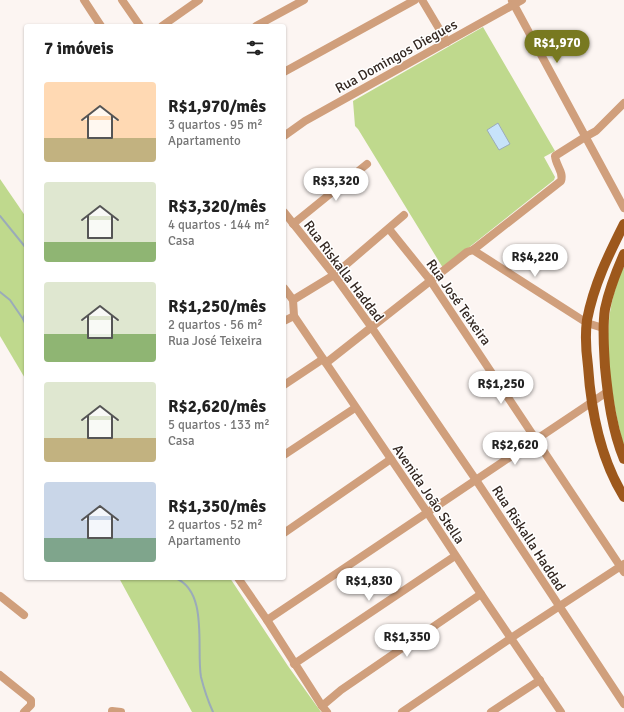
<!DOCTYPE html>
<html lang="pt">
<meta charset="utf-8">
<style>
:root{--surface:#fff;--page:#f2f2f2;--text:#222;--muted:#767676;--accent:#787920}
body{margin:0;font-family:Signika,sans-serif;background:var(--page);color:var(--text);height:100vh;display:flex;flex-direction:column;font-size:15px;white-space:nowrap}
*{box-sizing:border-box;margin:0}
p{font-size:13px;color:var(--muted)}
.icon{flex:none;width:22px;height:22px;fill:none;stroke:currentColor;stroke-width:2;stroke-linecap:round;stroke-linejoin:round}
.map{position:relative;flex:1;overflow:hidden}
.drawer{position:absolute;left:24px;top:24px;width:262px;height:556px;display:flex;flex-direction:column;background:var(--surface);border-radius:4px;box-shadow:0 1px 3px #0004}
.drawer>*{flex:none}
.price{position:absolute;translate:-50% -34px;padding:0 9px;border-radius:14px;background:#fff;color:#222;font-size:13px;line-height:26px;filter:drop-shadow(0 1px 2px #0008)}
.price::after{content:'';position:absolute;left:50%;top:24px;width:12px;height:9px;margin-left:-6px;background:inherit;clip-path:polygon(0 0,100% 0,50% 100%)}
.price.on{background:var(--accent);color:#fff}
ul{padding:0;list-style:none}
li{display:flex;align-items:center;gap:12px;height:100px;padding:0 20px}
li span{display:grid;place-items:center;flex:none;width:112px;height:80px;border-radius:4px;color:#555}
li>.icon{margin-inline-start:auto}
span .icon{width:48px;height:48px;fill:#fffc;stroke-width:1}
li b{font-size:17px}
h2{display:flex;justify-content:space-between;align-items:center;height:48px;padding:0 20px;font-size:17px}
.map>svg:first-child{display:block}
.green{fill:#bfd98d}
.water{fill:#c7e3fa;stroke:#9babb9}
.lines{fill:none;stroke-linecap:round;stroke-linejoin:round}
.stream{stroke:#9babb9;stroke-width:2}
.minor{stroke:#d09f7c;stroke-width:8}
.major{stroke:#9d581c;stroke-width:10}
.labels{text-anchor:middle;stroke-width:3;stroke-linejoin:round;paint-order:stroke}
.street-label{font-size:14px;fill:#342822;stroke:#fff}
</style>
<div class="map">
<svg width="624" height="712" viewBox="0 0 624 712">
<rect width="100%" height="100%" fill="#fcf5f2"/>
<g class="green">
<polygon points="483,27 555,151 544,157 555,177 554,180 443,268 358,129 355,126 353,101"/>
<polygon points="0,179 26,217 26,380 0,336"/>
<path d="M 624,267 L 624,447 C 611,396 599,334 617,284 C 619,278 620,271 624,267 Z"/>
<polygon points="119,578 230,578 288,666 321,712 192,712"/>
</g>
<polygon class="water" points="498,123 510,144 499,150 487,130"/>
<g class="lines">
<g class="stream">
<polyline points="0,216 26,248"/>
<polyline points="0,292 10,300 23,319"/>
<polyline points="26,312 23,319 26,325"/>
<path d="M 175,578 C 209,591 196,649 201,677 C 204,689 208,701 213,712"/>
</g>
<g class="minor">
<polyline points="84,0 101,26"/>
<polyline points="122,0 140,26"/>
<polyline points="422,0 447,42"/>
<polyline points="512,1 624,208"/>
<polyline points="162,26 199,0"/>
<polyline points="256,26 304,0"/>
<polyline points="284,72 415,0"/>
<polyline points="284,136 305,121 522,0"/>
<polyline points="284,212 334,275 372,328 476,480 624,704"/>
<polyline points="293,224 367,164"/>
<polyline points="389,229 430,280 624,572"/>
<polyline points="473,250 587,323 603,328"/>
<polyline points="284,288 293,300 294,316 427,512 481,594 561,712"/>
<polyline points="293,300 334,275 404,215"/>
<polyline points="284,321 294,316"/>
<path d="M 326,363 L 467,252 L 473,250 L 561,181 C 564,172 556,166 555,156 L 585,137 L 596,131 L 624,103"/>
<polyline points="284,385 323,359"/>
<polyline points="284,455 355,408"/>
<polyline points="284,533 391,459"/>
<polyline points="238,578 267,620 322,706 327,712"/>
<polyline points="0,596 24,615"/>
<polyline points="267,620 607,392"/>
<polyline points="294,664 455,556"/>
<polyline points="0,675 31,700 31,705 24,712"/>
<polyline points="322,706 341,690 481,594"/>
<polyline points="112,712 112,711 121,712"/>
<polyline points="402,712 517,634 624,564"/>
<polyline points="491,712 540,680"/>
</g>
<g class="major">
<path d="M 624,224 C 608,256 594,284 587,320 C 585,335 586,351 588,366 C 591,411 600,458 624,497"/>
<path d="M 624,254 C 616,272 609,290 605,309 C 602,328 604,348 605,367 C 608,398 612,430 624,459"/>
</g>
</g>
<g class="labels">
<g class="street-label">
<text transform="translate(396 56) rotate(-29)" y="5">Rua Domingos Diegues</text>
<text transform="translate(344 271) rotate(53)" y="5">Rua Riskalla Haddad</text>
<text transform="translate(459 302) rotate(55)" y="5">Rua José Teixeira</text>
<text transform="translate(429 494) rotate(56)" y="5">Avenida João Stella</text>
<text transform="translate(529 538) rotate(57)" y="5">Rua Riskalla Haddad</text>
</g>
</g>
</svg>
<b class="price on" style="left:557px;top:64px">R$1,970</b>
<b class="price" style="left:336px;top:202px">R$3,320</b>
<b class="price" style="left:535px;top:278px">R$4,220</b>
<b class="price" style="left:501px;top:405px">R$1,250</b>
<b class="price" style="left:515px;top:466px">R$2,620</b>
<b class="price" style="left:369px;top:602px">R$1,830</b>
<b class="price" style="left:407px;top:658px">R$1,350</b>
<section class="drawer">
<h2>7 imóveis<svg class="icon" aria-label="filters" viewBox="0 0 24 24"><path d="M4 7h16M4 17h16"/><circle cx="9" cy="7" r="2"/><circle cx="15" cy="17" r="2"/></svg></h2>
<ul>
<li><span style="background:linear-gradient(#ffd9b3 70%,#c2b280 0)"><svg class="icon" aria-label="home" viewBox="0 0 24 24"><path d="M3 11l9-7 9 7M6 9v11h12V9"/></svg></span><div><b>R$1,970/mês</b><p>3 quartos · 95 m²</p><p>Apartamento</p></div></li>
<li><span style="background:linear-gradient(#dfe7d0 75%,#8fb573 0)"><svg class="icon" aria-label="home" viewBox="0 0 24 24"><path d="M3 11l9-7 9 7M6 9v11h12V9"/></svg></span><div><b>R$3,320/mês</b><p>4 quartos · 144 m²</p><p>Casa</p></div></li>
<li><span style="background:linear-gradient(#dfe7d0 65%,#8fb573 0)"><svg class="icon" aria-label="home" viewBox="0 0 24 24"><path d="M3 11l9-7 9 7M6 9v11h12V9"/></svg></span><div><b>R$1,250/mês</b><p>2 quartos · 56 m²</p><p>Rua José Teixeira</p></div></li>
<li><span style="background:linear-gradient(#dfe7d0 70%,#c2b280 0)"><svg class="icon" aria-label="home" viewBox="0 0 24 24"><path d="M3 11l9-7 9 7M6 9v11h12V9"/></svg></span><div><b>R$2,620/mês</b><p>5 quartos · 133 m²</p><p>Casa</p></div></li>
<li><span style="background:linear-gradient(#c9d6e8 70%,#7fa58c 0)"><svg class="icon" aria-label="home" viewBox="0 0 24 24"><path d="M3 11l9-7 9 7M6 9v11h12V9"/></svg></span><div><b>R$1,350/mês</b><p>2 quartos · 52 m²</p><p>Apartamento</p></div></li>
</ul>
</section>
</div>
